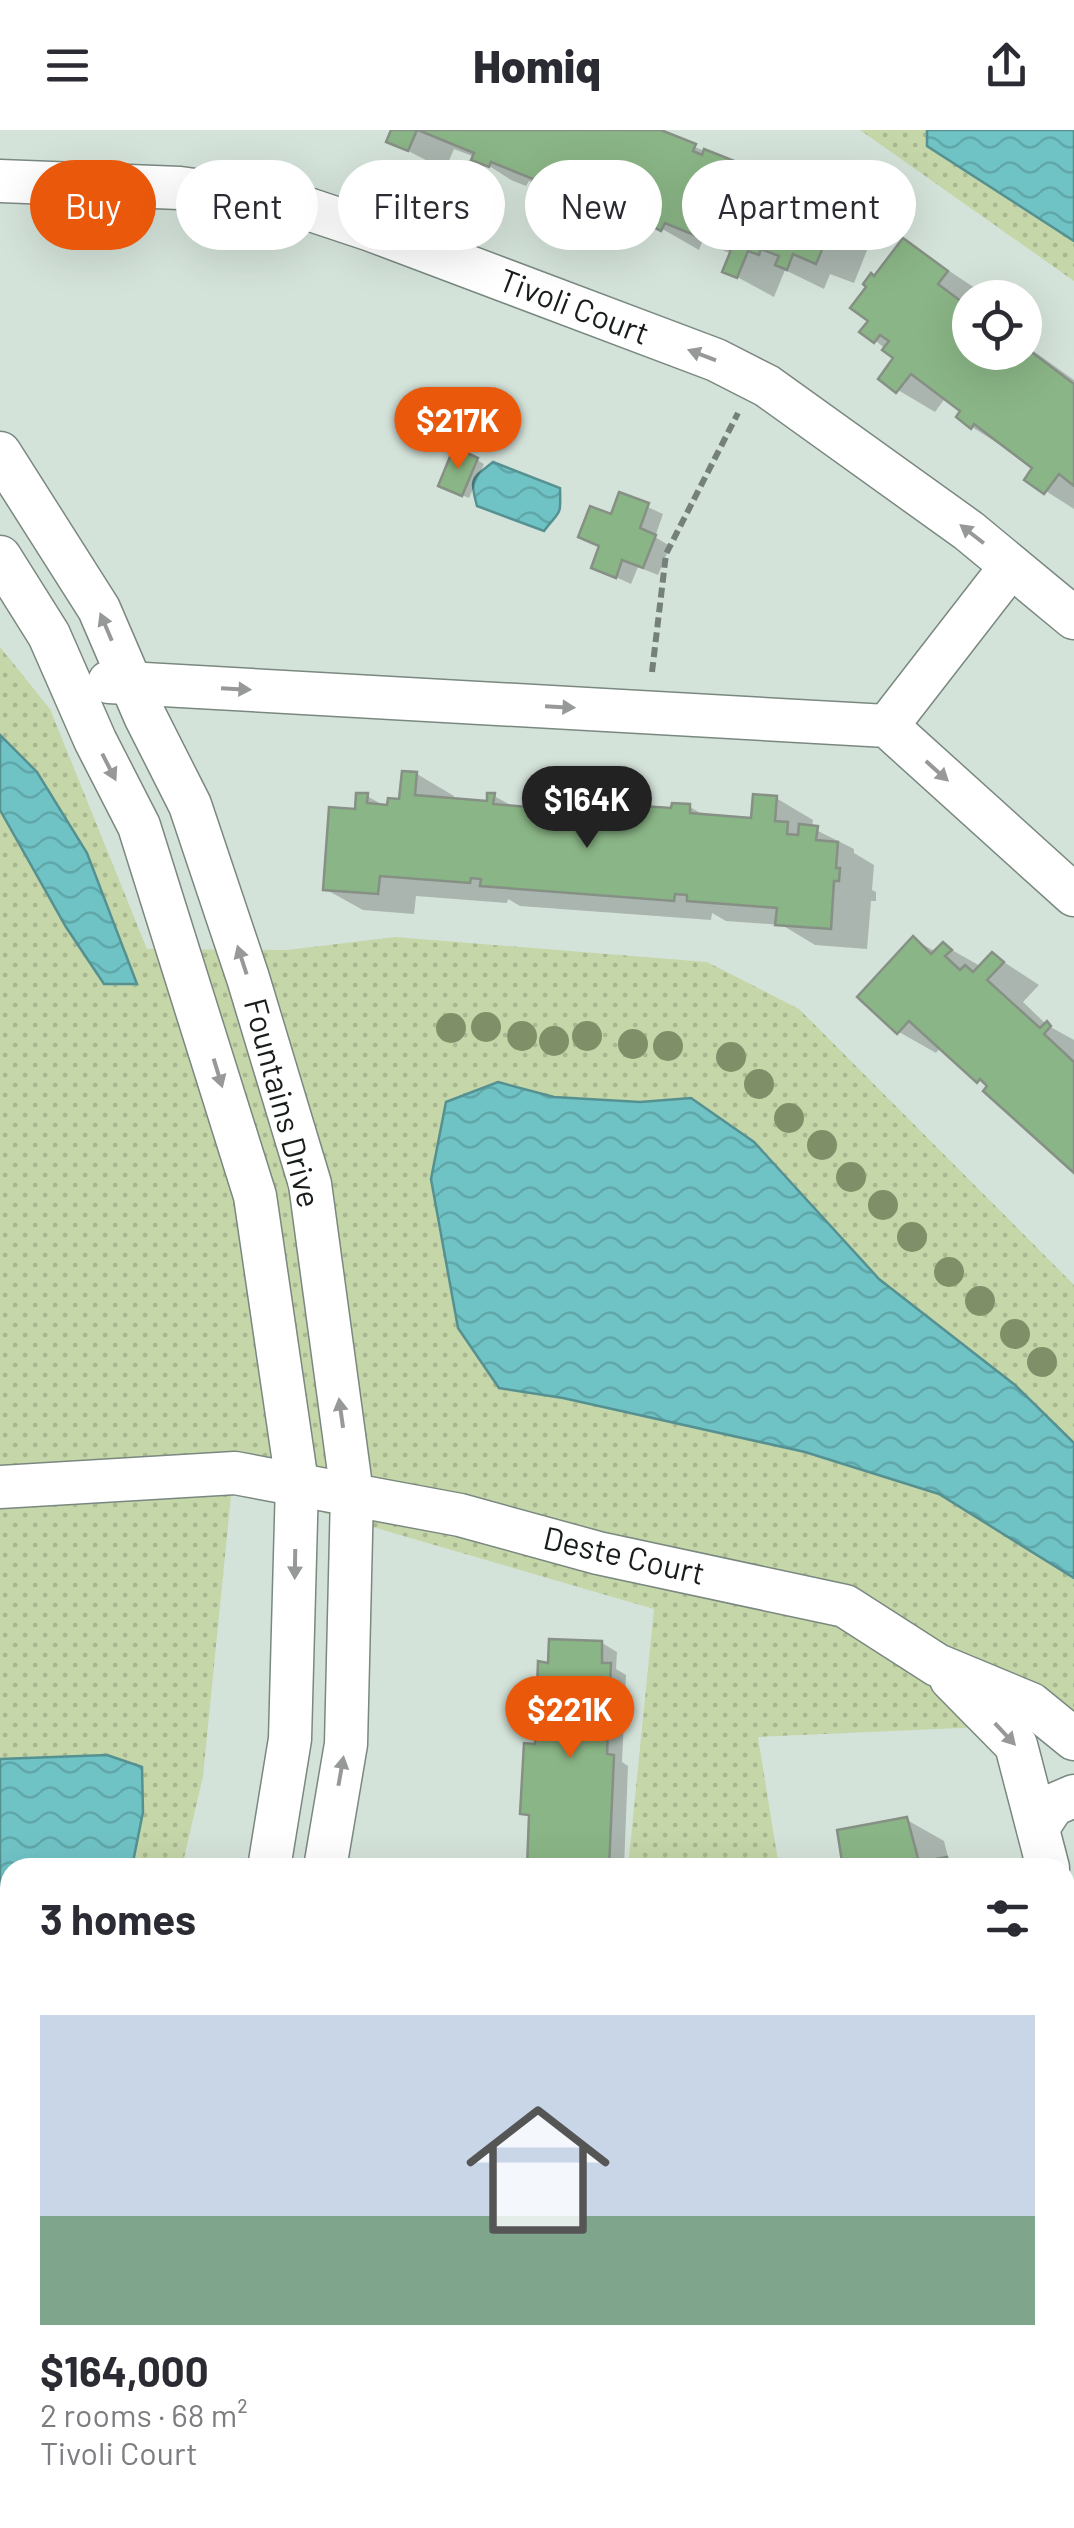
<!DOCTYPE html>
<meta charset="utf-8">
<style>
:root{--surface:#fff;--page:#f2f2f3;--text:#2b2b33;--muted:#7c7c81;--line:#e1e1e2;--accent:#ea580c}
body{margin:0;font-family:Barlow,sans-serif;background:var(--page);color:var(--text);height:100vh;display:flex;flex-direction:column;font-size:38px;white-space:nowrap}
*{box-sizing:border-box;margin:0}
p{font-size:32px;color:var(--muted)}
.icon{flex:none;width:55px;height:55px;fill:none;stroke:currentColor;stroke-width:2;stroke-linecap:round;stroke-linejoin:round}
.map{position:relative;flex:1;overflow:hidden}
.drawer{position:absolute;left:0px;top:1728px;width:1075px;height:672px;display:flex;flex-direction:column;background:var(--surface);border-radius:30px 30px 0 0;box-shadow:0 10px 40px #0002}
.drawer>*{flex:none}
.banner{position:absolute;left:30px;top:30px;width:1015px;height:90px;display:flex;gap:20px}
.fabs{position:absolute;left:952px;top:150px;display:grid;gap:20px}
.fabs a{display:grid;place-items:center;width:90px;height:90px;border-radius:50%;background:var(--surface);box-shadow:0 10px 40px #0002;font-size:50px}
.price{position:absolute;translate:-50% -85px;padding:0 22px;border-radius:35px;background:var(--accent);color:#fff;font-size:32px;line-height:65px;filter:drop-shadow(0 2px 5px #0008)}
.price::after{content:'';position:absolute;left:50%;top:60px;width:30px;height:22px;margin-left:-15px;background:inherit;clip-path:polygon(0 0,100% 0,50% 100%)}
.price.on{background:#222;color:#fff}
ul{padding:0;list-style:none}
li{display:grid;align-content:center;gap:20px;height:530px;padding:0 40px}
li+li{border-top:2px solid var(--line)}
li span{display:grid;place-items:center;height:310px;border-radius:0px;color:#555}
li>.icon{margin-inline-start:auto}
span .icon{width:180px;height:180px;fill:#fffc;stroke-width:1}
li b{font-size:42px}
h2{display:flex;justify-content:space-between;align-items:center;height:120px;padding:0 40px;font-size:42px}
.pill{padding:0 35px;border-radius:45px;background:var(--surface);box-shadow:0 10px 40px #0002;font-size:35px;line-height:90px}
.pill.on{background:var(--accent);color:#fff}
header{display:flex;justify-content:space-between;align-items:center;height:130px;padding:0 40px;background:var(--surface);font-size:45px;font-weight:800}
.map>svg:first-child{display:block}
.grass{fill:url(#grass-dots)}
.water{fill:url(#water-waves);stroke:#569192;stroke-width:2.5}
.shadow{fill:#0003}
.building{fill:#8ab586;stroke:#869085;stroke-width:2.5}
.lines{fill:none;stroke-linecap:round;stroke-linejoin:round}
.minor-casing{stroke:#7a8880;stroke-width:45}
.path{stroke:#76807a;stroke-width:6;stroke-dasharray:10 5;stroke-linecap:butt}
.minor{stroke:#fff;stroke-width:42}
.tree{fill:#7f9069}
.oneway{fill:#979998}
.labels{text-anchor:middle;stroke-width:8;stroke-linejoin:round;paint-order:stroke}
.street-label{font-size:32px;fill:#181d1a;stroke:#fff}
</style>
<header><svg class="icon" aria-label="menu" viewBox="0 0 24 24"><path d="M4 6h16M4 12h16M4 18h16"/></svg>Homiq<svg class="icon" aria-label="share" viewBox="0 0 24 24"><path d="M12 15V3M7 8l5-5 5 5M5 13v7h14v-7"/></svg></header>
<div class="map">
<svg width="1074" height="2398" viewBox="0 0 1074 2398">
<defs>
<pattern id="grass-dots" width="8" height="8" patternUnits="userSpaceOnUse" patternTransform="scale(2.5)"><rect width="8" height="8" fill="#c5d6a9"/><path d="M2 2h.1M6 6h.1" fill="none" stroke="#a8b791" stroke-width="1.8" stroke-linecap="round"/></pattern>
<pattern id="water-waves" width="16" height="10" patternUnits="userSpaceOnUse" patternTransform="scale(2.5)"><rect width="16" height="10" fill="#70c3c5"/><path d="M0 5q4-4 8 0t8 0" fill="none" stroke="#60a7a9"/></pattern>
</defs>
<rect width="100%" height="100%" fill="#d4e3da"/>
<g class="grass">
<polygon points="860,0 1074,0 1074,151"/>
<polygon points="0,517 50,579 147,819 287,820 395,807 707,832 799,879 1074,1155 1074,1593 758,1607 779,1737 628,1737 654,1479 232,1356 203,1646 182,1737 10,1738 10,2390 31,2390 29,2398 0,2398"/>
<polygon points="550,2390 890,2390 892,2398 549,2398"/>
</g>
<g class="water">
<polygon points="927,0 1074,0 1074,111 927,16"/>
<path d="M 493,332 L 560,358 C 561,389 560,379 544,401 L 477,376 C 469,347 472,349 493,332 Z"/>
<polygon points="0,605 37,642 87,723 137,854 104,854 66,797 0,680"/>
<polygon points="498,952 554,967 640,972 691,968 754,1012 879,1149 1015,1255 1074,1313 1074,1448 939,1364 805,1322 563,1268 499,1258 458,1198 431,1049 446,972"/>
<polygon points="107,1625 142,1637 143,1682 132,1737 10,1738 10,1890 0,1887 0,1629"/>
</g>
<g class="shadow">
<polygon points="394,0 654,0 791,57 847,59 883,80 854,153 830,144 824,159 785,140 774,167 726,141 732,124 702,112 699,120 659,97 660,93 623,78 614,101 556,72 559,63 529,51 526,56 511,50 475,27 454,19 445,40 389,11"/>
<polygon points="904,111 984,164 981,168 970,168 970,222 1025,222 1025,215 1074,250 1074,379 1027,349 1035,337 972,297 964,280 946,267 935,282 898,260 896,228 876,211 871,190 875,149"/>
<polygon points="477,330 484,334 469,368 448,359"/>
<polygon points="621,365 663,384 655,407 670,416 658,445 638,437 631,454 594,437 602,417 581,406 612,387"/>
<polygon points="417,644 454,666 453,671 489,674 494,666 516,678 575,684 599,660 628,677 673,681 690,677 707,687 754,690 776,668 813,690 812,698 854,719 854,723 874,735 872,760 876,762 876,771 871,771 867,819 815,815 782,795 726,791 712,783 711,790 520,776 508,769 507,773 416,766 414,784 363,780 325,759 357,682 367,666 390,679 402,671"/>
<polygon points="913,809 936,822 943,815 982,837 993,825 1039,855 1023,872 1047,895 1074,910 1074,1040 989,957 941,917 936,923 899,902"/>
<polygon points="602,1513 617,1522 616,1539 626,1545 622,1632 628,1636 624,1738 529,1738 531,1688 523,1683 550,1537"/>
<polygon points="907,1690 944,1711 949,1731 961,1738 846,1738"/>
<polygon points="1065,2279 1074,2286 1074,2398 975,2398 973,2390 1065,2390"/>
<polygon points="401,2390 499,2390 475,2398 403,2398"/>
</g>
<g class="building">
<polygon points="391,0 417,0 408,21 386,12"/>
<polygon points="418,0 661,0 696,14 693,21 702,25 704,19 790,53 796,37 848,57 816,134 793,124 787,140 775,135 779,126 761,119 759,125 748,121 737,148 722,142 731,120 665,93 661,101 655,98 659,88 586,59 577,82 553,73 558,59 491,32 489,37 471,30 474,23"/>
<polygon points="903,108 948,141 938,154 970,178 970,222 1025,222 1025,217 1074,254 1074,356 1059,344 1044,364 1024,350 1032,338 974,294 971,299 956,287 960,281 911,244 896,263 878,249 893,228 882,220 889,211 880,205 874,213 859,202 868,191 850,178 866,157 863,154 871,143 874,146"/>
<polygon points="454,317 478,328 462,366 438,356"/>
<polygon points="619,362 649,373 640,398 656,405 643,438 622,430 616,448 591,438 599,416 578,407 590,376 611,384"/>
<polygon points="402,641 417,642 415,665 487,671 487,663 495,663 493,674 572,681 574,655 599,658 598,673 671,678 672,673 690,674 690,683 751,688 753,664 777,666 775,691 788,692 787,704 798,705 799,694 818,696 816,710 838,712 836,738 840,738 839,751 834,751 831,799 775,795 777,778 687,771 687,765 675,764 674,771 480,756 481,749 471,748 470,753 380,746 378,764 323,760 329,677 355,679 356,663 368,663 367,673 387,675 388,668 399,669"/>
<polygon points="913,806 931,824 943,812 952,820 945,826 960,840 965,835 973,842 992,822 1004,832 987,850 1040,898 1047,891 1051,896 1044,904 1074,932 1074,1043 983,961 987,956 980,949 977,953 909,891 897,904 857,867"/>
<polygon points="549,1509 602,1511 602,1533 611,1533 607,1624 614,1625 609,1738 527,1738 529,1685 520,1684 524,1613 535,1614 538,1531 548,1533"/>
<polygon points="907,1687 919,1732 947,1727 949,1738 843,1738 837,1700"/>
<polygon points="398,2390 460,2390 436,2398 401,2398"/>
<polygon points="971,2390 1055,2390 1057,2398 972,2398"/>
</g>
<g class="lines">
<g class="minor-casing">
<g id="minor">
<polyline points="0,51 180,58 290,73 371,100 716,230 767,256 969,401 1074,488"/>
<polyline points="0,323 99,479 145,586 190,675 248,848 310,1054 352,1364 346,1614 325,1738"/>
<polyline points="0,427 49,505 95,610 139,696 255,1066 297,1353 290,1609 269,1738"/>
<polyline points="109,552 887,596 1074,765"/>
<polyline points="887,596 1011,436"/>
<polyline points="0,1357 235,1343 460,1385 598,1423 845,1476 937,1535 1031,1574 1074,1609"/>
<polyline points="951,1549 1016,1615 1048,1738"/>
<polyline points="1039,1696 1053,1675 1074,1666"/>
<polyline points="1065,1816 1074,1866"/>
<polyline points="0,2195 10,2199"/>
<polyline points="290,2390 292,2398"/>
<polyline points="106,2398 108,2390"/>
<polyline points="164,2398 166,2390"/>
</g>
</g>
<polyline class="path" points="652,542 666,424 738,283"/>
<use href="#minor" class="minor"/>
</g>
<g class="tree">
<circle cx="486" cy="897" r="15"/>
<circle cx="451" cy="898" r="15"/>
<circle cx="522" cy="906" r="15"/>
<circle cx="587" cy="906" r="15"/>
<circle cx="554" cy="911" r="15"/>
<circle cx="633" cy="914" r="15"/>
<circle cx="668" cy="916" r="15"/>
<circle cx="731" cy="927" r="15"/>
<circle cx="759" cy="954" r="15"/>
<circle cx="789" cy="988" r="15"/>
<circle cx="822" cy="1015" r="15"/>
<circle cx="851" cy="1047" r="15"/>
<circle cx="883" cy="1075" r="15"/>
<circle cx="912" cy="1107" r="15"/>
<circle cx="949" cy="1142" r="15"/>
<circle cx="980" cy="1171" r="15"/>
<circle cx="1015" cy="1204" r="15"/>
<circle cx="1042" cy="1232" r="15"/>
</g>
<defs><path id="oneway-solid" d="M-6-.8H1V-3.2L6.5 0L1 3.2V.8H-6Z" transform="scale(2.5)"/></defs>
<g class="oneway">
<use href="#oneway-solid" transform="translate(702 225) rotate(-159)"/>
<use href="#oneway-solid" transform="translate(972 404) rotate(-142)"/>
<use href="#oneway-solid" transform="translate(106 497) rotate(-113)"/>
<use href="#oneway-solid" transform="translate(236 559) rotate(3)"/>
<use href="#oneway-solid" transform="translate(560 577) rotate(3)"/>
<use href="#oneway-solid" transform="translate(109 637) rotate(63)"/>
<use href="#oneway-solid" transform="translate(937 641) rotate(42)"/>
<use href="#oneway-solid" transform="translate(242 830) rotate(-108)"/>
<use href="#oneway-solid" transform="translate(218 943) rotate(73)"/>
<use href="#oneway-solid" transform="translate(341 1283) rotate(-98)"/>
<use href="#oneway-solid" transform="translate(295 1434) rotate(91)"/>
<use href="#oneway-solid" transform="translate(1005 1604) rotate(47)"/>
<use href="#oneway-solid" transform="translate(341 1641) rotate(-80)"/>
</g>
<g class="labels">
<g class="street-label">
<text transform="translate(574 177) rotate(21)" y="11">Tivoli Court</text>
<text transform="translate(282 973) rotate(75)" y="11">Fountains Drive</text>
<text transform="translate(624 1426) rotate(13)" y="11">Deste Court</text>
</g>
</g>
</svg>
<div class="fabs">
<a><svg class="icon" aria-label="locate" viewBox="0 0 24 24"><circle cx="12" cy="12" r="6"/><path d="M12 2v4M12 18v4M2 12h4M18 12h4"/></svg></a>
</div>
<b class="price" style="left:458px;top:342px">$217K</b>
<b class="price on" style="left:587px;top:721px">$164K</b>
<b class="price" style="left:570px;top:1631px">$221K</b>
<div class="banner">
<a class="pill on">Buy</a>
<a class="pill">Rent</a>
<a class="pill">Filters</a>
<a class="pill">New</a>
<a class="pill">Apartment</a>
</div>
<section class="drawer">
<h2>3 homes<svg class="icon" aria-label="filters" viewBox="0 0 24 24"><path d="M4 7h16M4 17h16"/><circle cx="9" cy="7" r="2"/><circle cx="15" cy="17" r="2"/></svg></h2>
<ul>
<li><span style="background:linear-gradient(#c9d6e8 65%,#7fa58c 0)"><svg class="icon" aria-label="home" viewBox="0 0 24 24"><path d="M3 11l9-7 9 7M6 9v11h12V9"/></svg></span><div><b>$164,000</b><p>2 rooms · 68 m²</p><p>Tivoli Court</p></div></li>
</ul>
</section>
</div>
